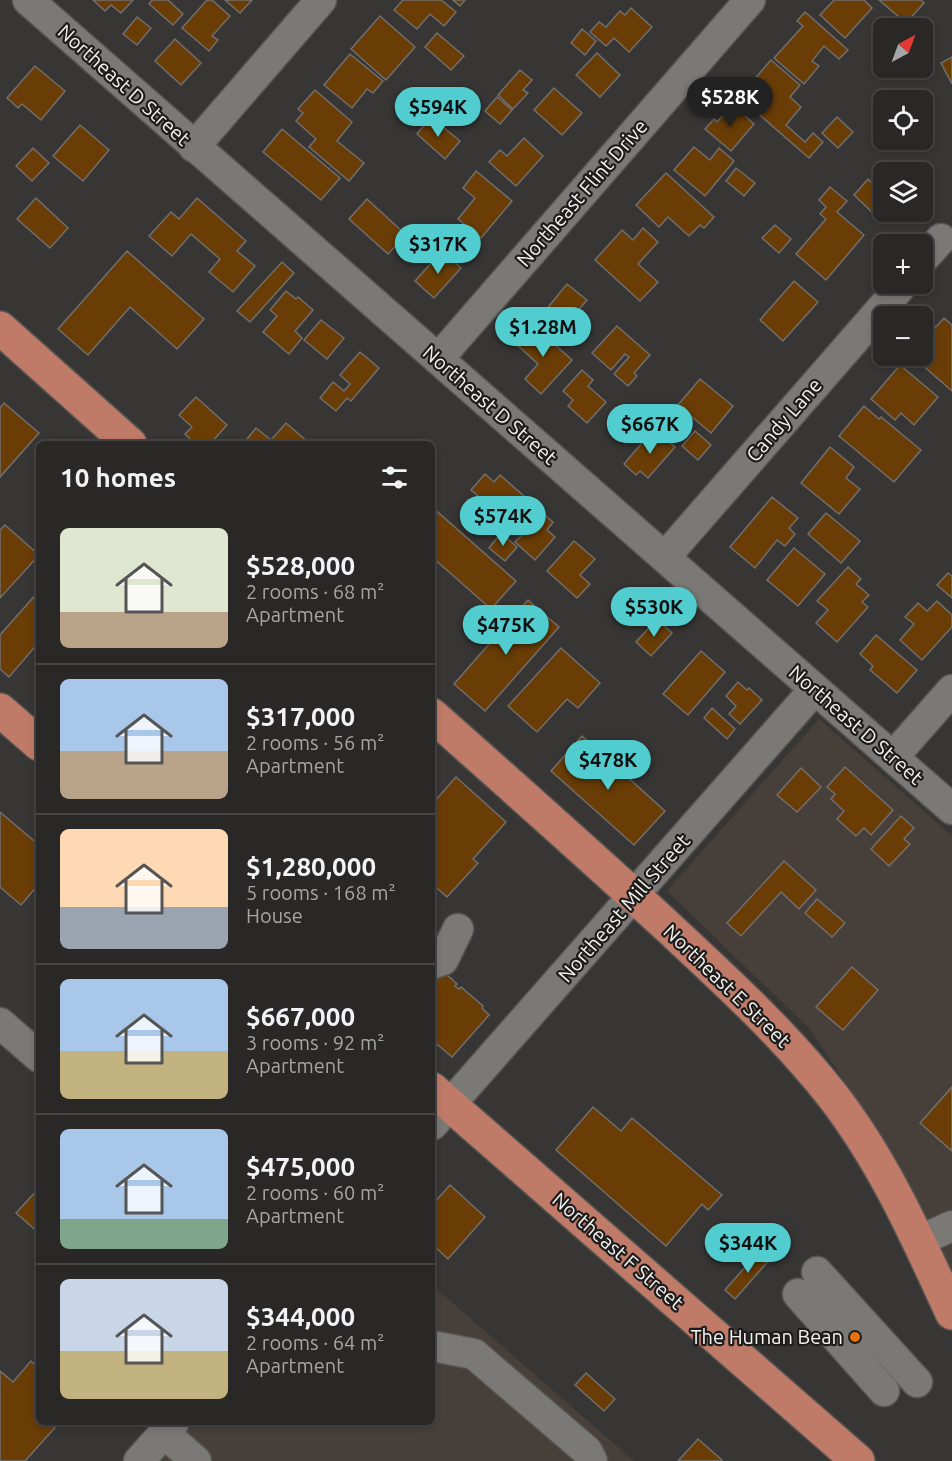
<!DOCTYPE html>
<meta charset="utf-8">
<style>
:root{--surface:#2a2827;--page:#32302f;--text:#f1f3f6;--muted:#a5a6a7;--line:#464444;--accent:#52cdcf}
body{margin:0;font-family:Ubuntu,sans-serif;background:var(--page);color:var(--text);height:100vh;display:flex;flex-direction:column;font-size:22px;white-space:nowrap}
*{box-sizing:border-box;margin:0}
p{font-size:20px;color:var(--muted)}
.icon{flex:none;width:33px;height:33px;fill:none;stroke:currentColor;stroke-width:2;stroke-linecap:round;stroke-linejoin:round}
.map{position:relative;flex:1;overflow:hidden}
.side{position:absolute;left:36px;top:441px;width:399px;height:984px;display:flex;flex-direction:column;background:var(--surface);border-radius:9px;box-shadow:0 3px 9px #0003,0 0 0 2px var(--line)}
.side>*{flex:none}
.needle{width:39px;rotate:41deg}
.controls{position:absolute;left:873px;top:18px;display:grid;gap:12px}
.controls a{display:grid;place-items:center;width:60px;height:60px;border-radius:9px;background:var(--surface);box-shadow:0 3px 9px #0003,0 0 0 2px var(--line);font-size:30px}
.price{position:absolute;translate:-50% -51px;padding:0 14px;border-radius:21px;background:var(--accent);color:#111;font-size:20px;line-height:39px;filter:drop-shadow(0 2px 3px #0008)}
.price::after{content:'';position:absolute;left:50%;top:36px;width:18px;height:14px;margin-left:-9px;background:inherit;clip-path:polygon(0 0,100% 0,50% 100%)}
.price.active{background:#222;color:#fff}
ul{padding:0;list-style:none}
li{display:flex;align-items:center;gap:18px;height:150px;padding:0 24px}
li+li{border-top:2px solid var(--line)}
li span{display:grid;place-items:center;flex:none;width:168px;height:120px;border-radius:9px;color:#555}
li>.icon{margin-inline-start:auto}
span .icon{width:72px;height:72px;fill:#fffc;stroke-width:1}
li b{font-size:26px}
h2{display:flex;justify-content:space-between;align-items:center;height:72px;padding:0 24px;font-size:26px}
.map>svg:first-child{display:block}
.built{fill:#47403a}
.building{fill:#6a3d07;stroke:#716f6d;stroke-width:1.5}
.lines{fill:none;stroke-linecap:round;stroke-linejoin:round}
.minor-casing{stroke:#575553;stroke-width:33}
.major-casing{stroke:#575553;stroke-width:36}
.minor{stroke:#7b7976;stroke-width:30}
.major{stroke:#bf7a68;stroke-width:33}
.food-dot{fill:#e8710a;stroke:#1e1d1c;stroke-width:2}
.labels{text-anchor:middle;stroke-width:4.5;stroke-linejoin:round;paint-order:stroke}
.street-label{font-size:20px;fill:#f5f3f2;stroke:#1e1d1c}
.poi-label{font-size:20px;fill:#f5f3f2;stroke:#1e1d1c;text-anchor:end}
</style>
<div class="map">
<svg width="952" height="1461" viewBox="0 0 952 1461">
<rect width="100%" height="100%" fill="#383634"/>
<g class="built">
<polygon points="819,719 952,836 952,1280 884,1142 811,1030 667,891"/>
<polygon points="432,1285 634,1461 156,1461 189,1422 432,1422"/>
</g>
<g class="building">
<polygon points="93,0 133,0 121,13 111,5 105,11"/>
<polygon points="152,0 168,0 183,14 173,25 149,4"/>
<polygon points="207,0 212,0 230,16 212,36 218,40 209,51 182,28"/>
<polygon points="225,0 252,0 240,13"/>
<polygon points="403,0 441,0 456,12 444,26 430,14 417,29 394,10"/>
<polygon points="453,0 465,0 460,6"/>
<polygon points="834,0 864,0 872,8 845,38 820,15"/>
<polygon points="879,0 921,0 924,3 906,23"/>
<polygon points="631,8 652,27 629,52 614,38 606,46 590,32 599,22 606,27 620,11 625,15"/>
<polygon points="805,12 848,50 839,59 824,46 812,61 819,66 804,84 774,58 803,26 797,21"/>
<polygon points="380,16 415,47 386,80 351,49"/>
<polygon points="137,17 151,28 137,45 123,34"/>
<polygon points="582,29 596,41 585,55 571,43"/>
<polygon points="437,33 464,56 451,70 425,47"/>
<polygon points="175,39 201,63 181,85 155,61"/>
<polygon points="597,53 620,75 600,97 576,75"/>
<polygon points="350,54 383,81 373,93 367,89 352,108 324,85"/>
<polygon points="952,57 952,84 941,63"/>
<polygon points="771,60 800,85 790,97 801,107 786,125 805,142 813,133 823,142 809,158 739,97"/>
<polygon points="35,66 65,91 41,120 22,104 18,108 7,98"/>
<polygon points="520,70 532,80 523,90 528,93 513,109 498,95"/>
<polygon points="554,88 582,113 562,135 534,110"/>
<polygon points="315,90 352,122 337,141 364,163 349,181 309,147 316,139 296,121 303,113 298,109"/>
<polygon points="497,97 512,110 500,124 485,111"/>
<polygon points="733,105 754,124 731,151 705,129 714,119 717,122"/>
<polygon points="922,113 932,121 922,133"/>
<polygon points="431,117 460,141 445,159 417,134"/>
<polygon points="837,117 853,132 838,148 822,133"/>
<polygon points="80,125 109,150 83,181 53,156"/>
<polygon points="282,129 340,178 321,200 263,152"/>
<polygon points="524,138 543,156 516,186 489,162 500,150 507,156"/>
<polygon points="694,147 710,160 719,148 734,161 705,196 674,170"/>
<polygon points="33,148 49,163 32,181 16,166"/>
<polygon points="893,162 905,172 884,172 884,212 886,212 879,219 854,195 868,179 873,184"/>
<polygon points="736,168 755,183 744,196 726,181"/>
<polygon points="476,171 512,201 481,238 458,219 475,198 463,188"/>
<polygon points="666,173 714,217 704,228 700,225 689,236 668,217 659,227 636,205"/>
<polygon points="830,187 847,201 837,212 864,235 826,280 796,254 826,219 820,214 826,207 819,200"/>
<polygon points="36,198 68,228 50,248 17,219"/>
<polygon points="197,198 246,241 237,251 255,266 233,292 209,272 220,259 191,234 172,256 149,236 171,212 179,219"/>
<polygon points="367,199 406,235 388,254 349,219"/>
<polygon points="775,225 791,239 779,253 762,238"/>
<polygon points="446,227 463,242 451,257 433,242"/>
<polygon points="643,228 658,242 638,264 658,282 640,301 595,260 622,230 633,240"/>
<polygon points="127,251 204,319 177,349 130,307 88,355 58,329"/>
<polygon points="442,251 461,268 434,298 415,281"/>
<polygon points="282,262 294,273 250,322 237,311"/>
<polygon points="794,281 818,302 783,341 760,320"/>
<polygon points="567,284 587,300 564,327 545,311"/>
<polygon points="286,291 296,299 298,297 313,310 295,331 302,338 289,354 263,332 277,316 270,310"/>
<polygon points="944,318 952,325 952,391 912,356 922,356 922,342"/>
<polygon points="321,320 344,338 327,359 304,340"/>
<polygon points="532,324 572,360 541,394 525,379 538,364 515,343"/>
<polygon points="617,326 650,355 634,373 637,376 628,386 614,374 629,357 625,354 611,370 592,353"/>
<polygon points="360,352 379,368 351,401 347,398 336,411 320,398 333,382 344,391 350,384 340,375"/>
<polygon points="900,365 938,397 914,425 901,413 895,420 871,399"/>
<polygon points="582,370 593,380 588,386 606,402 587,423 568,406 573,400 563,391"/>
<polygon points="700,379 733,406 711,433 678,405"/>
<polygon points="196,397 227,425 210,444 195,444 185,434 192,427 179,415"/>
<polygon points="4,403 39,433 0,477 0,408"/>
<polygon points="864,406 879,419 881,417 921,450 894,482 839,436"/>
<polygon points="286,423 309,443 308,444 253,444 247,439 256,428 271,440"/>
<polygon points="654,429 675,447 648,478 640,471 636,475 624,464"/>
<polygon points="695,431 711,445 698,460 682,446"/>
<polygon points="830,447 854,467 846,478 860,489 839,514 801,483"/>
<polygon points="485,474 494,482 500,475 524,496 504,518 471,490"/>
<polygon points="772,497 798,518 789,528 795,534 785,546 777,540 755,568 730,547"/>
<polygon points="531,503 553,522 547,530 555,537 535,560 515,542 523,534 512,524"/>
<polygon points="432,507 516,581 491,609 432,557"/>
<polygon points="826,513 860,541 841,563 808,534"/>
<polygon points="5,525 39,555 0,598 0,530"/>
<polygon points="501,533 517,547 505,561 489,548"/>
<polygon points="574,541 595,559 580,575 590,584 577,598 547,571"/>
<polygon points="794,548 825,574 798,606 767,580"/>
<polygon points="848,567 861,579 856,584 869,595 862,602 868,607 837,642 816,623 828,610 817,601"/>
<polygon points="948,573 952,576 952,598 937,585"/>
<polygon points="39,591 39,642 9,677 0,669 0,635"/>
<polygon points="528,600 559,627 485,711 454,684"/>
<polygon points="937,601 952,615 952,627 922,660 900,640 914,624 905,617 918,603 927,611"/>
<polygon points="657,619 672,633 651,656 636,642"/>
<polygon points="876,635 917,670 897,693 870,670 873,666 860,654"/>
<polygon points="561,648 600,683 578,708 567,699 537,732 508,706"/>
<polygon points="701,651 725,672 688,715 663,694"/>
<polygon points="738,682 747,690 749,688 762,700 740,724 729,714 736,706 726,696"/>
<polygon points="712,708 735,729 727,739 704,718"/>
<polygon points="582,736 665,811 634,845 551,771"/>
<polygon points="845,767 893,810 871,835 864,828 856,836 837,819 844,811 831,799 835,794 827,787"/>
<polygon points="801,768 821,787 797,812 777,795"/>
<polygon points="456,777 506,822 473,859 478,863 447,897 432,884 432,804"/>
<polygon points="0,812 39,845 39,884 21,905 0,887"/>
<polygon points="901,816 914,828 904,839 910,844 889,866 871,849"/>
<polygon points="784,861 816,890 799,909 781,892 741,936 727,923"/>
<polygon points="817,899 845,923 832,937 805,913"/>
<polygon points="852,967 878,990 843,1030 816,1007"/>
<polygon points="444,972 457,984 455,986 459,989 461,987 483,1006 482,1008 489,1015 452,1057 432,1040 432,980 439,977"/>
<polygon points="952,1087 952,1151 920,1123"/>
<polygon points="593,1107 621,1131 632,1118 722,1195 708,1210 702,1204 666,1246 556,1150"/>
<polygon points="450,1185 485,1217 448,1259 432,1244 432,1205"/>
<polygon points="39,1188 39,1233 16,1213"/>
<polygon points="761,1249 771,1258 735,1299 725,1290"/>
<polygon points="31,1361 39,1368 39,1422 60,1422 25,1461 0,1461 0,1371 13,1382"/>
<polygon points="586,1373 615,1399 604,1411 575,1385"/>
<polygon points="698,1439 722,1460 721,1461 678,1461"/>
</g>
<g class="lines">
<g class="minor-casing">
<g id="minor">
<polyline points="28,0 952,809"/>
<polyline points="194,147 321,0"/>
<polyline points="922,260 941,239"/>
<polyline points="438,359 750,0"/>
<polyline points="665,557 903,284"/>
<polyline points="893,757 952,690"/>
<polyline points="432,964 443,960 458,929"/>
<polyline points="0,1023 39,1057"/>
<polyline points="432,1125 814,690"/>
<polyline points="919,1241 952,1226"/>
<polyline points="817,1272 917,1382"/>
<polyline points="798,1294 884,1391"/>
<polyline points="432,1346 474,1354 587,1451 592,1461"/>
<polyline points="164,1433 196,1461"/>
<polyline points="139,1461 174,1422"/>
</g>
</g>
<g class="major-casing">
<g id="major">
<polyline points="0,328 130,444"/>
<polyline points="0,710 39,744"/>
<path d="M 432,715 C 511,785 590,855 668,927 C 725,980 783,1033 832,1095 C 884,1162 917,1237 952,1313"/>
<polyline points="432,1089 858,1461"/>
</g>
</g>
<use href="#minor" class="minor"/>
<use href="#major" class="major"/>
</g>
<circle class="food-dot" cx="855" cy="1337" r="6"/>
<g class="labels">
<g class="street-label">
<text transform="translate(124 85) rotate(42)" y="7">Northeast D Street</text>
<text transform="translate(582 193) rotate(-49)" y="7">Northeast Flint Drive</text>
<text transform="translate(490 405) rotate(41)" y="7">Northeast D Street</text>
<text transform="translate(784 420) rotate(-49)" y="7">Candy Lane</text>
<text transform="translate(856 725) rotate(41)" y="7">Northeast D Street</text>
<text transform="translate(624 908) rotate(-49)" y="7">Northeast Mill Street</text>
<text transform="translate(727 986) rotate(44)" y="7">Northeast E Street</text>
<text transform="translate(618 1251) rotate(41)" y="7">Northeast F Street</text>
</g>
<g class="poi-label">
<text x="843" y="1344">The Human Bean</text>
</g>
</g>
</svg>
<div class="controls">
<a><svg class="needle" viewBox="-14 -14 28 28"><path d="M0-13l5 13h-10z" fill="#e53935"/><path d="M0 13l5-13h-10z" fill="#a5a6a7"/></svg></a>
<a><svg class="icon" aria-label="locate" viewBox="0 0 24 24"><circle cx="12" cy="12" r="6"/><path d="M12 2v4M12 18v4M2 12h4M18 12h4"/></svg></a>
<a><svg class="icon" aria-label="layers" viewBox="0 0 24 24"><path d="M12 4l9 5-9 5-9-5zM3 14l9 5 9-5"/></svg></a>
<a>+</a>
<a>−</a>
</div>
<b class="price active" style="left:730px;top:128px">$528K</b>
<b class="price" style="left:438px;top:138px">$594K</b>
<b class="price" style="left:438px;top:275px">$317K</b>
<b class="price" style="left:543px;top:358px">$1.28M</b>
<b class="price" style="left:650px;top:455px">$667K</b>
<b class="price" style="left:503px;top:547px">$574K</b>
<b class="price" style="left:654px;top:638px">$530K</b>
<b class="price" style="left:506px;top:656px">$475K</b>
<b class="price" style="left:608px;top:791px">$478K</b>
<b class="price" style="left:748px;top:1274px">$344K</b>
<section class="side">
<h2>10 homes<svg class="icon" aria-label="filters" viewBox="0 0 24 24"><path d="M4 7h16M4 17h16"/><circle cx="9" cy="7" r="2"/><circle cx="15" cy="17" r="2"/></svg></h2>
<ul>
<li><span style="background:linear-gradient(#dfe7d0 70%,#b9a48a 0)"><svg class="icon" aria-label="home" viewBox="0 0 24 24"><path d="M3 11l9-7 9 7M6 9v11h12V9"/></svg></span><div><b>$528,000</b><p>2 rooms · 68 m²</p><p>Apartment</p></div></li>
<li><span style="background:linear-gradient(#a9c7e8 60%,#b9a48a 0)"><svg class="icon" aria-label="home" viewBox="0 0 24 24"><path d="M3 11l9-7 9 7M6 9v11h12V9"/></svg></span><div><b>$317,000</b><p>2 rooms · 56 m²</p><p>Apartment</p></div></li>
<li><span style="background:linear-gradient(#ffd9b3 65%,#9aa5b1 0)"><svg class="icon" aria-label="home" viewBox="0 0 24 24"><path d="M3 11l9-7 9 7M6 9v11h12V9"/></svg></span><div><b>$1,280,000</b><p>5 rooms · 168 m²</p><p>House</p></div></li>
<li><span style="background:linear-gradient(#a9c7e8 60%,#c2b280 0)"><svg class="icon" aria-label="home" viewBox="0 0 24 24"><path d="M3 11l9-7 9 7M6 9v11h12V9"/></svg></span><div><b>$667,000</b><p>3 rooms · 92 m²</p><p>Apartment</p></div></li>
<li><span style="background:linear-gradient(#a9c7e8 75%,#7fa58c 0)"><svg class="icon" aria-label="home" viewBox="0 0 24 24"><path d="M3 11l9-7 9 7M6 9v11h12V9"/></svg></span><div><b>$475,000</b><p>2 rooms · 60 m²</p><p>Apartment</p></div></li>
<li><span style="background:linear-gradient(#c9d6e8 60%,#c2b280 0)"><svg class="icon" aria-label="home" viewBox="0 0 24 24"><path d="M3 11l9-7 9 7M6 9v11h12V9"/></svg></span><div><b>$344,000</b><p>2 rooms · 64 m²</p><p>Apartment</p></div></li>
</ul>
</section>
</div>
